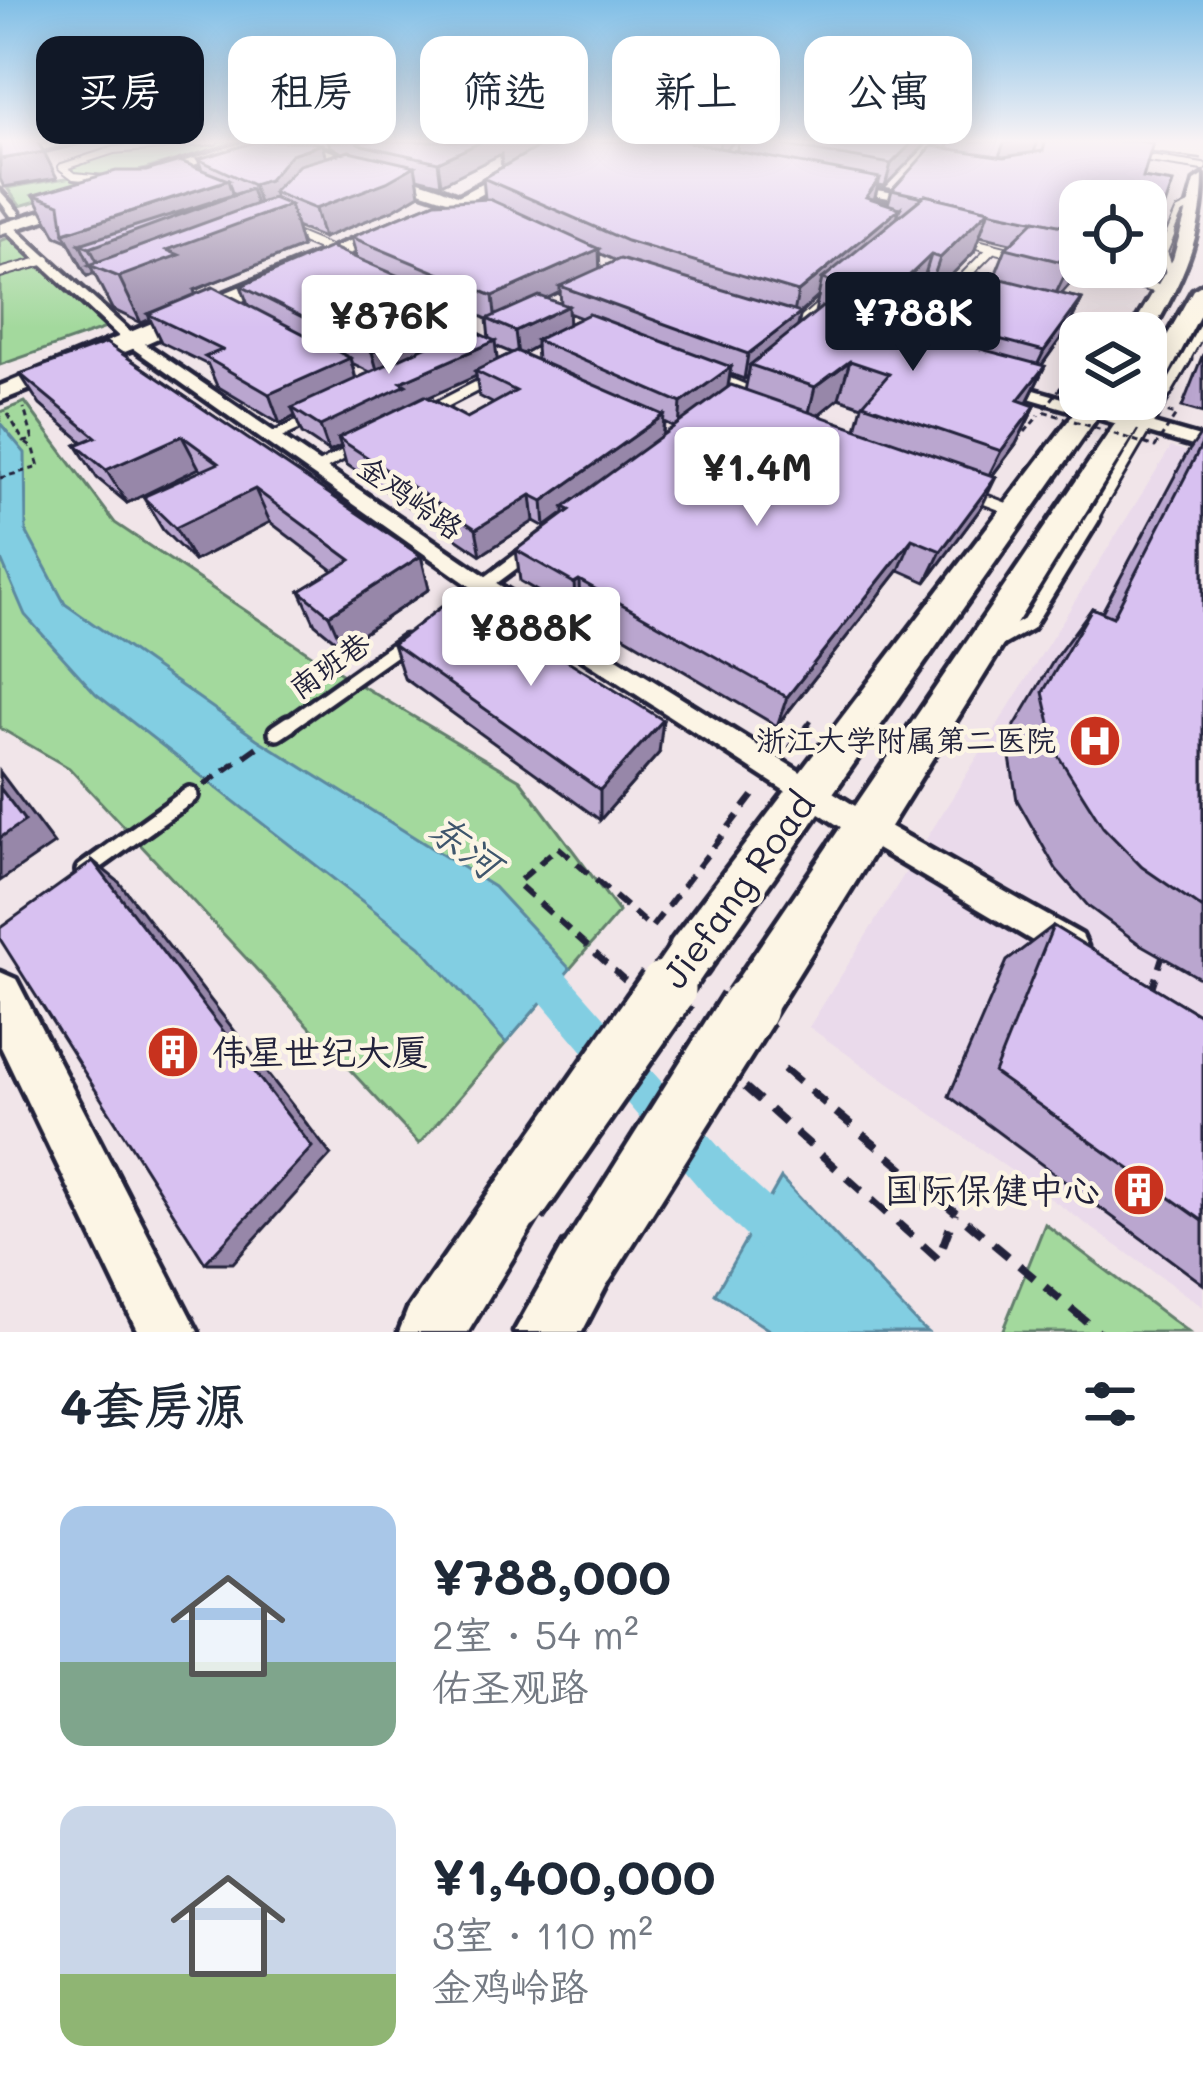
<!DOCTYPE html>
<html lang="zh">
<meta charset="utf-8">
<style>
:root{--surface:#fff;--page:#f6f6f7;--text:#1f2937;--muted:#747a83;--accent:#111827}
body{margin:0;font-family:Mali,"LXGW WenKai TC",sans-serif;background:var(--page);color:var(--text);height:100vh;display:flex;flex-direction:column;font-size:45px;white-space:nowrap}
*{box-sizing:border-box;margin:0}
p{font-size:39px;color:var(--muted)}
.icon{flex:none;width:66px;height:66px;fill:none;stroke:currentColor;stroke-width:2;stroke-linecap:round;stroke-linejoin:round}
.map{position:relative;height:1332px;overflow:hidden}
.details{display:flex;flex-direction:column;background:var(--surface);flex:1}
.details>*{flex:none}
.hud{position:absolute;left:36px;top:36px;width:1131px;height:108px;display:flex;gap:24px}
.tools{position:absolute;left:1059px;top:180px;display:grid;gap:24px}
.tools a{display:grid;place-items:center;width:108px;height:108px;border-radius:24px;background:var(--surface);box-shadow:0 6px 30px #0003;font-size:60px}
.price{position:absolute;translate:-50% -102px;padding:0 27px;border-radius:12px;background:#fff;color:#222;font-size:39px;line-height:78px;filter:drop-shadow(0 3px 6px #0008)}
.price::after{content:'';position:absolute;left:50%;top:72px;width:36px;height:27px;margin-left:-18px;background:inherit;clip-path:polygon(0 0,100% 0,50% 100%)}
.price.active{background:var(--accent);color:#fff}
ul{padding:0;list-style:none}
li{display:flex;align-items:center;gap:36px;height:300px;padding:0 60px}
li span{display:grid;place-items:center;flex:none;width:336px;height:240px;border-radius:24px;color:#555}
li>.icon{margin-inline-start:auto}
span .icon{width:144px;height:144px;fill:#fffc;stroke-width:1}
li b{font-size:51px}
h2{display:flex;justify-content:space-between;align-items:center;height:144px;padding:0 60px;font-size:51px}
.tag{padding:0 42px;border-radius:24px;background:var(--surface);box-shadow:0 6px 30px #0003;font-size:42px;line-height:108px}
.tag.active{background:var(--accent);color:#fff}
.map>svg:first-child{display:block}
.built{fill:#eadaeb}
.green{fill:#a3d99d;stroke:#627e6c;stroke-width:3}
.water{fill:#82cee2;stroke:#5c899f;stroke-width:3}
.lines{fill:none;stroke-linecap:round;stroke-linejoin:round}
.canal{fill:#82cee2;fill-rule:evenodd}
.service-far4-casing{stroke:#22223b;stroke-width:10}
.service-far3-casing{stroke:#22223b;stroke-width:12}
.service-far2-casing{stroke:#22223b;stroke-width:15}
.service-far1-casing{stroke:#22223b;stroke-width:21}
.service-casing{stroke:#22223b;stroke-width:24}
.minor-casing{stroke:#22223b;stroke-width:9}
.secondary-casing{stroke:#22223b;stroke-width:9}
.primary-casing{stroke:#22223b;stroke-width:9}
.path-far3{stroke:#22223b;stroke-width:3;stroke-dasharray:6 4.5;stroke-linecap:butt}
.path-far2{stroke:#22223b;stroke-width:4.5;stroke-dasharray:12 9;stroke-linecap:butt}
.path-far1{stroke:#22223b;stroke-width:6;stroke-dasharray:15 10;stroke-linecap:butt}
.path{stroke:#22223b;stroke-width:8;stroke-dasharray:20 14;stroke-linecap:butt}
.service-far4{stroke:#fcf5e5;stroke-width:6}
.service-far3{stroke:#fcf5e5;stroke-width:8}
.service-far2{stroke:#fcf5e5;stroke-width:9}
.service-far1{stroke:#fcf5e5;stroke-width:12}
.service{stroke:#fcf5e5;stroke-width:15}
.minor{fill:#fcf5e5;fill-rule:evenodd}
.secondary{fill:#fcf5e5;fill-rule:evenodd}
.primary{fill:#fcf5e5;fill-rule:evenodd}
.primary-bridge-far1-casing{stroke:#22223b;stroke-width:52;stroke-linecap:butt}
.primary-bridge-casing{stroke:#22223b;stroke-width:66;stroke-linecap:butt}
.trunk-bridge-casing{stroke:#22223b;stroke-width:21;stroke-linecap:butt}
.path-bridge-far1{stroke:#22223b;stroke-width:3;stroke-dasharray:6 4.5;stroke-linecap:butt}
.path-bridge{stroke:#22223b;stroke-width:6;stroke-dasharray:15 10;stroke-linecap:butt}
.primary-bridge-far1{stroke:#fcf5e5;stroke-width:44}
.primary-bridge{stroke:#fcf5e5;stroke-width:57}
.trunk-bridge{stroke:#fcf5e5;stroke-width:16}
.wall{fill:#baa6cf;stroke:#22223b;stroke-width:3;fill-rule:evenodd}
.shaded-wall{fill:#9787a9;stroke:#22223b;stroke-width:3}
.building{fill:#d8c1f1;stroke:#22223b;stroke-width:3}
.labels{text-anchor:middle;stroke-width:9;stroke-linejoin:round;paint-order:stroke}
.street-label{font-size:30px;fill:#22223b;stroke:#fcf5e5}
.poi-label{font-size:30px;fill:#22223b;stroke:#fcf5e5;text-anchor:end}
.near-street-label{font-size:36px;fill:#22223b;stroke:#fcf5e5}
.near-poi-label{font-size:36px;fill:#22223b;stroke:#fcf5e5;text-anchor:start}
.near-water-label{font-size:39px;font-style:italic;fill:#3f566d;stroke:#fcf5e5}
</style>
<div class="map">
<svg width="1203" height="1332" viewBox="0 0 1203 1332">
<rect width="100%" height="100%" fill="#f1e5e9"/>
<filter id="ink" filterUnits="userSpaceOnUse"><feTurbulence type="fractalNoise" baseFrequency=".00833" numOctaves="2"/><feDisplacementMap in="SourceGraphic" scale="24" xChannelSelector="R" yChannelSelector="G"/><feConvolveMatrix kernelMatrix="1 2 1 2 8 2 1 2 1" color-interpolation-filters="sRGB"/></filter>
<g filter="url(#ink)">
<polygon class="built" points="1171,447 1203,456 1203,1307 809,1027"/>
<g class="green">
<polygon points="191,141 241,141 20,206 7,188 72,177 62,168 90,155"/>
<polygon points="13,236 93,308 106,328 0,365 0,241"/>
<polygon points="25,402 115,523 325,664 520,780 619,912 419,1144 69,768 0,728 0,412"/>
<polygon points="1045,1224 1188,1332 1002,1332"/>
</g>
<g class="water">
<polygon points="0,423 25,453 26,531 65,604 257,739 494,887 570,969 506,1043 420,946 96,694 25,615 0,557"/>
<polygon points="781,1178 920,1326 927,1332 772,1332 715,1294"/>
</g>
<g class="lines">
<g class="canal">
<polygon points="1051,141 1079,141 1171,157 1166,160"/>
<polygon points="530,943 543,948 743,1174 802,1227 809,1243 802,1259 786,1266 770,1259 713,1204 517,974 512,961 517,948"/>
</g>
<g class="service-far4-casing">
<g id="service-far4">
<polyline points="1136,157 1203,167"/>
<polyline points="115,180 74,176 62,167 114,150 214,141"/>
<polyline points="289,234 300,238"/>
<polyline points="1168,238 1179,212 1196,204"/>
</g>
</g>
<g class="service-far3-casing">
<g id="service-far3">
<polyline points="293,235 327,249"/>
<polyline points="1170,235 1163,252 1172,278"/>
<polyline points="961,240 1017,254"/>
<polyline points="1066,266 1167,291"/>
<polyline points="0,273 47,260"/>
<polyline points="1056,319 1107,333"/>
<polyline points="795,328 825,302"/>
<polyline points="901,341 993,248"/>
<polyline points="1184,362 1202,329"/>
</g>
</g>
<g class="service-far2-casing">
<g id="service-far2">
<polyline points="718,378 744,389"/>
<polyline points="429,411 491,379"/>
<polyline points="271,438 313,418"/>
<polyline points="316,469 358,447"/>
<polyline points="973,495 1015,511"/>
<polyline points="1091,521 1186,359"/>
</g>
</g>
<g class="service-far1-casing">
<g id="service-far1">
<polyline points="456,606 526,554"/>
<polyline points="998,641 1028,624 1093,518"/>
<polyline points="285,727 405,642"/>
</g>
</g>
<g class="service-casing">
<g id="service">
<polyline points="277,732 289,724"/>
<polyline points="84,871 190,795"/>
</g>
</g>
<g class="minor-casing">
<g id="minor">
<polygon points="61,141 80,141 0,160 0,154"/>
<polygon points="287,141 300,141 440,188 490,209 480,211 336,163"/>
<polygon points="841,185 889,192 894,195 889,198 845,190"/>
<polygon points="0,191 19,212 19,216 11,216 0,201"/>
<polygon points="4,225 12,225 138,339 493,581 873,817 1082,935 1087,946 1082,957 1071,962 1060,957 853,835 477,591 128,345 4,229"/>
<polygon points="998,383 1010,383 1203,438 1203,449 998,389"/>
</g>
</g>
<g class="secondary-casing">
<g id="secondary">
<polygon points="249,141 269,141 149,179 137,176"/>
<polygon points="561,141 577,141 468,202 140,346 0,401 0,386 458,196"/>
<polygon points="84,198 89,200 89,206 0,234 0,224"/>
<polygon points="0,972 16,979 198,1332 138,1332 0,1045"/>
</g>
</g>
<g class="primary-casing">
<g id="primary">
<path d="M 1203,176 C 1203,238 1180,286 1148,338 L 1146,333 L 1129,333 L 1173,259 L 1195,181 Z"/>
<polygon points="1203,284 1203,309 1156,399 766,1026 748,1033 730,1026 723,1008 730,990 1132,399 1146,399 1146,373 1193,290"/>
<polygon points="1085,399 1110,399 706,974 689,981 672,974 665,957 672,940"/>
<polygon points="518,1173 539,1181 547,1202 468,1332 399,1332 408,1309 497,1181"/>
<polygon points="586,1234 608,1243 617,1265 582,1332 514,1332 564,1243"/>
</g>
</g>
<g class="path-far3">
<polyline points="1064,383 1080,361"/>
<polyline points="8,414 24,442 33,440 24,408"/>
<polyline points="1025,432 1039,415"/>
<polyline points="0,478 39,467 34,449 24,442"/>
</g>
<polyline class="path-far2" points="807,727 811,721"/>
<g class="path-far1">
<polyline points="787,752 809,724"/>
<polyline points="204,785 263,743"/>
<polyline points="625,980 517,883 558,847 651,928 758,789"/>
</g>
<g class="path">
<polyline points="784,1069 1099,1332"/>
<polyline points="745,1087 938,1259 955,1213"/>
</g>
<use href="#service-far4" class="service-far4"/>
<use href="#service-far3" class="service-far3"/>
<use href="#service-far2" class="service-far2"/>
<use href="#service-far1" class="service-far1"/>
<use href="#service" class="service"/>
<use href="#minor" class="minor"/>
<use href="#secondary" class="secondary"/>
<use href="#primary" class="primary"/>
<g class="primary-bridge-far1-casing">
<polyline id="primary-bridge-far1" points="665,992 689,957"/>
</g>
<g class="primary-bridge-casing">
<g id="primary-bridge">
<polyline points="518,1202 667,989"/>
<polyline points="586,1265 748,1008"/>
</g>
</g>
<g class="trunk-bridge-casing">
<polyline id="trunk-bridge" points="1132,141 1203,150"/>
</g>
<polyline class="path-bridge-far1" points="1080,387 1064,383 1043,411 1155,447 1176,415 1120,399"/>
<polyline class="path-bridge" points="1151,991 1162,957"/>
<use href="#primary-bridge-far1" class="primary-bridge-far1"/>
<use href="#primary-bridge" class="primary-bridge"/>
<use href="#trunk-bridge" class="trunk-bridge"/>
</g>
<g class="wall">
<path d="M 328,141 L 735,141 L 725,149 L 737,151 L 738,141 L 925,141 L 924,146 L 885,186 L 878,185 L 874,200 L 888,204 L 892,190 L 947,149 L 950,141 L 1137,141 L 1143,178 L 1163,212 L 1150,236 L 1146,236 L 1146,201 L 1080,201 L 1081,267 L 1076,277 L 1061,294 L 1082,299 L 1066,331 L 1042,365 L 1045,366 L 1027,403 L 1035,406 L 1016,444 L 992,476 L 981,508 L 926,582 L 899,570 L 777,726 L 580,610 L 576,614 L 520,581 L 516,550 L 564,513 L 545,527 L 534,521 L 481,555 L 346,464 L 341,446 L 329,452 L 302,434 L 295,416 L 280,424 L 217,386 L 208,365 L 161,342 L 150,319 L 141,323 L 112,309 L 94,273 L 87,276 L 68,241 L 56,236 L 34,195 L 202,170 L 198,159 L 326,157 L 342,153 L 330,146 ZM 501,154 L 502,167 L 483,178 L 485,199 L 351,237 L 357,258 L 241,286 L 248,305 L 195,294 L 194,290 L 302,247 L 296,227 L 323,238 L 393,210 L 420,194 L 417,178 L 441,184 ZM 980,236 L 1011,243 L 1006,248 L 994,278 L 960,292 L 948,323 L 962,327 L 955,343 L 891,326 L 917,300 L 925,302 L 974,252 ZM 599,253 L 616,261 L 600,268 ZM 560,292 L 561,304 L 546,299 ZM 818,297 L 815,313 L 798,326 L 800,313 ZM 473,313 L 487,319 L 489,339 L 476,332 ZM 568,313 L 581,318 L 568,324 ZM 495,346 L 512,353 L 497,360 ZM 536,346 L 537,361 L 522,354 ZM 352,363 L 370,372 L 356,379 ZM 730,374 L 744,379 L 748,376 L 745,391 L 728,387 ZM 476,376 L 479,396 L 494,404 L 467,418 L 428,397 ZM 839,398 L 862,406 L 856,429 L 818,416 ZM 664,422 L 674,427 L 663,435 Z"/>
<polygon points="106,343 421,556 429,589 343,647 315,624 300,591 334,571 270,522 194,561 163,530 143,497 202,471 199,468 127,503 97,478 76,445 83,442 40,405 20,374"/>
<polygon points="1203,354 1203,413 1182,407"/>
<polygon points="1203,431 1203,980 1138,943 1089,907 1056,869 1017,800 1007,739 1055,658 1092,608 1102,612 1186,455"/>
<polygon points="393,644 659,753 600,820 404,678"/>
<polygon points="1053,926 1203,1017 1203,1284 949,1096 1007,961"/>
</g>
<g class="shaded-wall">
<polygon points="483,141 551,141 502,167 501,154 441,184 438,162"/>
<polygon points="720,141 735,141 718,155"/>
<polygon points="914,141 925,141 924,146 885,186 891,164"/>
<polygon points="1019,141 1038,141 1031,161 996,164 1004,143"/>
<polygon points="322,144 329,170 273,192 278,206 262,212 253,185 291,154"/>
<polygon points="44,152 57,178 4,187 0,179 0,159"/>
<polygon points="415,166 420,194 393,210 323,238 315,209"/>
<polygon points="880,178 874,200 866,197"/>
<polygon points="228,180 233,196 251,189 260,216 290,205 302,247 194,290 197,299 148,314 150,319 141,323 119,277 101,269 90,248 80,244 94,273 87,276 64,233"/>
<polygon points="900,208 893,232 822,279 818,297 793,319 798,292"/>
<polygon points="989,210 974,252 925,302 940,258"/>
<polygon points="599,249 600,274 560,286 560,292 496,323 493,296"/>
<polygon points="1080,252 1081,267 1076,277 1049,308 1070,264"/>
<polygon points="931,255 917,300 875,342 889,295"/>
<polygon points="1082,299 1066,331 1028,384 1044,351"/>
<polygon points="568,306 569,330 536,340 536,346 518,356 515,331"/>
<polygon points="473,308 476,332 379,377 372,352"/>
<polygon points="801,313 795,338 750,365 748,376 744,379 748,354"/>
<polygon points="495,341 498,366 475,371 476,376 338,438 341,446 329,452 320,426 401,382"/>
<polygon points="350,358 358,387 292,408 295,416 280,424 269,394"/>
<polygon points="850,361 839,398 806,425 815,387"/>
<polygon points="1045,366 1026,404 1018,400"/>
<polygon points="731,367 727,392 679,428 681,403"/>
<polygon points="1035,406 1016,444 982,489 1001,451"/>
<polygon points="664,415 662,441 564,507 564,513 545,527 543,501"/>
<polygon points="182,436 199,468 127,503 106,470"/>
<polygon points="996,477 981,508 926,582 941,551"/>
<polygon points="255,489 270,522 194,561 175,528"/>
<polygon points="531,495 534,521 481,555 476,529"/>
<polygon points="912,539 899,570 777,726 787,697"/>
<polygon points="421,556 429,589 343,647 329,615"/>
<polygon points="579,580 580,610 576,614 574,583"/>
<polygon points="663,720 659,753 600,820 600,790"/>
<polygon points="0,772 54,844 0,881"/>
<polygon points="93,861 119,882 331,1155 233,1263 205,1263"/>
</g>
<g class="building">
<polygon points="0,141 37,141 44,152 0,159"/>
<polygon points="258,141 305,141 322,144 291,154 269,180 253,185 198,159"/>
<polygon points="355,141 483,141 438,162 362,145"/>
<polygon points="549,141 682,141 880,178 866,197 900,208 798,292 627,241 483,178"/>
<polygon points="759,141 914,141 891,164"/>
<polygon points="1041,141 1137,141 1153,143 1143,178 1173,183 1163,212 1146,210 1146,201 1080,201 1080,230 988,211 989,210 925,195 923,197 892,190 932,146 1004,157 1043,151 1045,144"/>
<polygon points="349,151 415,166 387,182 315,209 273,192 299,165"/>
<polygon points="180,161 228,180 64,233 60,204 34,195 116,171 146,171"/>
<polygon points="251,189 90,248 80,244"/>
<polygon points="925,195 989,210 940,258 931,255 889,295 822,279"/>
<polygon points="273,198 290,205 167,250 179,255 119,277 89,265"/>
<polygon points="489,199 599,249 493,296 351,237 435,202"/>
<polygon points="1035,220 1080,230 1080,252 1070,264 1006,248"/>
<polygon points="331,247 473,308 372,352 241,286"/>
<polygon points="620,259 801,313 748,354 560,286"/>
<polygon points="978,273 1082,299 1044,351 961,329 989,299 960,292"/>
<polygon points="213,287 350,358 269,394 205,357 222,350 148,314"/>
<polygon points="539,296 568,306 515,331 487,319"/>
<polygon points="822,307 1045,366 1018,400 1035,406 1001,451 863,404 889,374 850,361 815,387 750,365"/>
<polygon points="589,314 731,367 681,403 536,340"/>
<polygon points="467,328 495,341 401,382 406,385 320,426 292,408"/>
<polygon points="106,343 421,556 329,615 300,591 351,560 255,489 175,528 143,497 219,463 182,436 106,470 76,445 96,437 20,374"/>
<polygon points="516,351 664,415 543,501 531,495 476,529 338,438 425,396 467,418 516,391 475,371"/>
<polygon points="731,385 996,477 941,551 912,539 787,697 579,580 574,583 516,550 570,510 564,507"/>
<polygon points="1203,442 1203,909 1142,867 1103,827 1057,754 1043,692 1092,608 1113,617"/>
<polygon points="459,593 663,720 600,790 393,644"/>
<polygon points="0,788 25,821 0,838"/>
<polygon points="93,861 312,1147 205,1263 0,939 0,928"/>
<polygon points="1053,926 1203,1017 1203,1221 994,1073"/>
</g>
</g>
<linearGradient id="sky" x2="0" y2="1"><stop stop-color="#7fbee6"/><stop offset="0.43" stop-color="#f9f3f5"/><stop offset="1" stop-color="#f9f3f5" stop-opacity="0"/></linearGradient>
<rect width="1203" height="328" fill="url(#sky)"/>
<defs>
<g id="hospital-disc" transform="scale(2.7)"><circle r="9.5" fill="#c8321e" stroke="#fcf5e5"/><path d="M-5-5h3v3.5h4V-5h3V5h-3V1.5h-4V5h-3Z" fill="#fff"/></g>
<g id="building-disc" transform="scale(2.7)"><circle r="9.5" fill="#c8321e" stroke="#fcf5e5"/><path d="M-4-6H4V6H1V3H-1V6H-4ZM-2.5-4.3h1.7v1.8h-1.7ZM.8-4.3h1.7v1.8H.8ZM-2.5-1h1.7V.8h-1.7ZM.8-1h1.7V.8H.8Z" fill="#fff"/></g>
</defs>
<g fill-rule="evenodd">
<use href="#hospital-disc" x="1095" y="741"/>
<use href="#building-disc" x="173" y="1052"/>
<use href="#building-disc" x="1139" y="1190"/>
</g>
<g class="labels">
<g class="street-label">
<text transform="translate(410 498) rotate(35)" y="10">金鸡岭路</text>
<text transform="translate(330 666) rotate(-35)" y="10">南班巷</text>
</g>
<g class="poi-label">
<text x="1056" y="751">浙江大学附属第二医院</text>
</g>
<g class="near-street-label">
<text transform="translate(738 890) rotate(-54)" y="13">Jiefang Road</text>
</g>
<g class="near-poi-label">
<text x="212" y="1065">伟星世纪大厦</text>
<text x="1100" y="1203" text-anchor="end">国际保健中心</text>
</g>
<g class="near-water-label">
<text transform="translate(465 846) rotate(37)" y="14">东河</text>
</g>
</g>
</svg>
<div class="tools">
<a><svg class="icon" aria-label="locate" viewBox="0 0 24 24"><circle cx="12" cy="12" r="6"/><path d="M12 2v4M12 18v4M2 12h4M18 12h4"/></svg></a>
<a><svg class="icon" aria-label="layers" viewBox="0 0 24 24"><path d="M12 4l9 5-9 5-9-5zM3 14l9 5 9-5"/></svg></a>
</div>
<b class="price active" style="left:913px;top:374px">¥788K</b>
<b class="price" style="left:389px;top:377px">¥876K</b>
<b class="price" style="left:757px;top:529px">¥1.4M</b>
<b class="price" style="left:531px;top:689px">¥888K</b>
<div class="hud">
<a class="tag active">买房</a>
<a class="tag">租房</a>
<a class="tag">筛选</a>
<a class="tag">新上</a>
<a class="tag">公寓</a>
</div>
</div>
<section class="details">
<h2>4套房源<svg class="icon" aria-label="filters" viewBox="0 0 24 24"><path d="M4 7h16M4 17h16"/><circle cx="9" cy="7" r="2"/><circle cx="15" cy="17" r="2"/></svg></h2>
<ul>
<li><span style="background:linear-gradient(#a9c7e8 65%,#7fa58c 0)"><svg class="icon" aria-label="home" viewBox="0 0 24 24"><path d="M3 11l9-7 9 7M6 9v11h12V9"/></svg></span><div><b>¥788,000</b><p>2室 · 54 m²</p><p>佑圣观路</p></div></li>
<li><span style="background:linear-gradient(#c9d6e8 70%,#8fb573 0)"><svg class="icon" aria-label="home" viewBox="0 0 24 24"><path d="M3 11l9-7 9 7M6 9v11h12V9"/></svg></span><div><b>¥1,400,000</b><p>3室 · 110 m²</p><p>金鸡岭路</p></div></li>
</ul>
</section>
